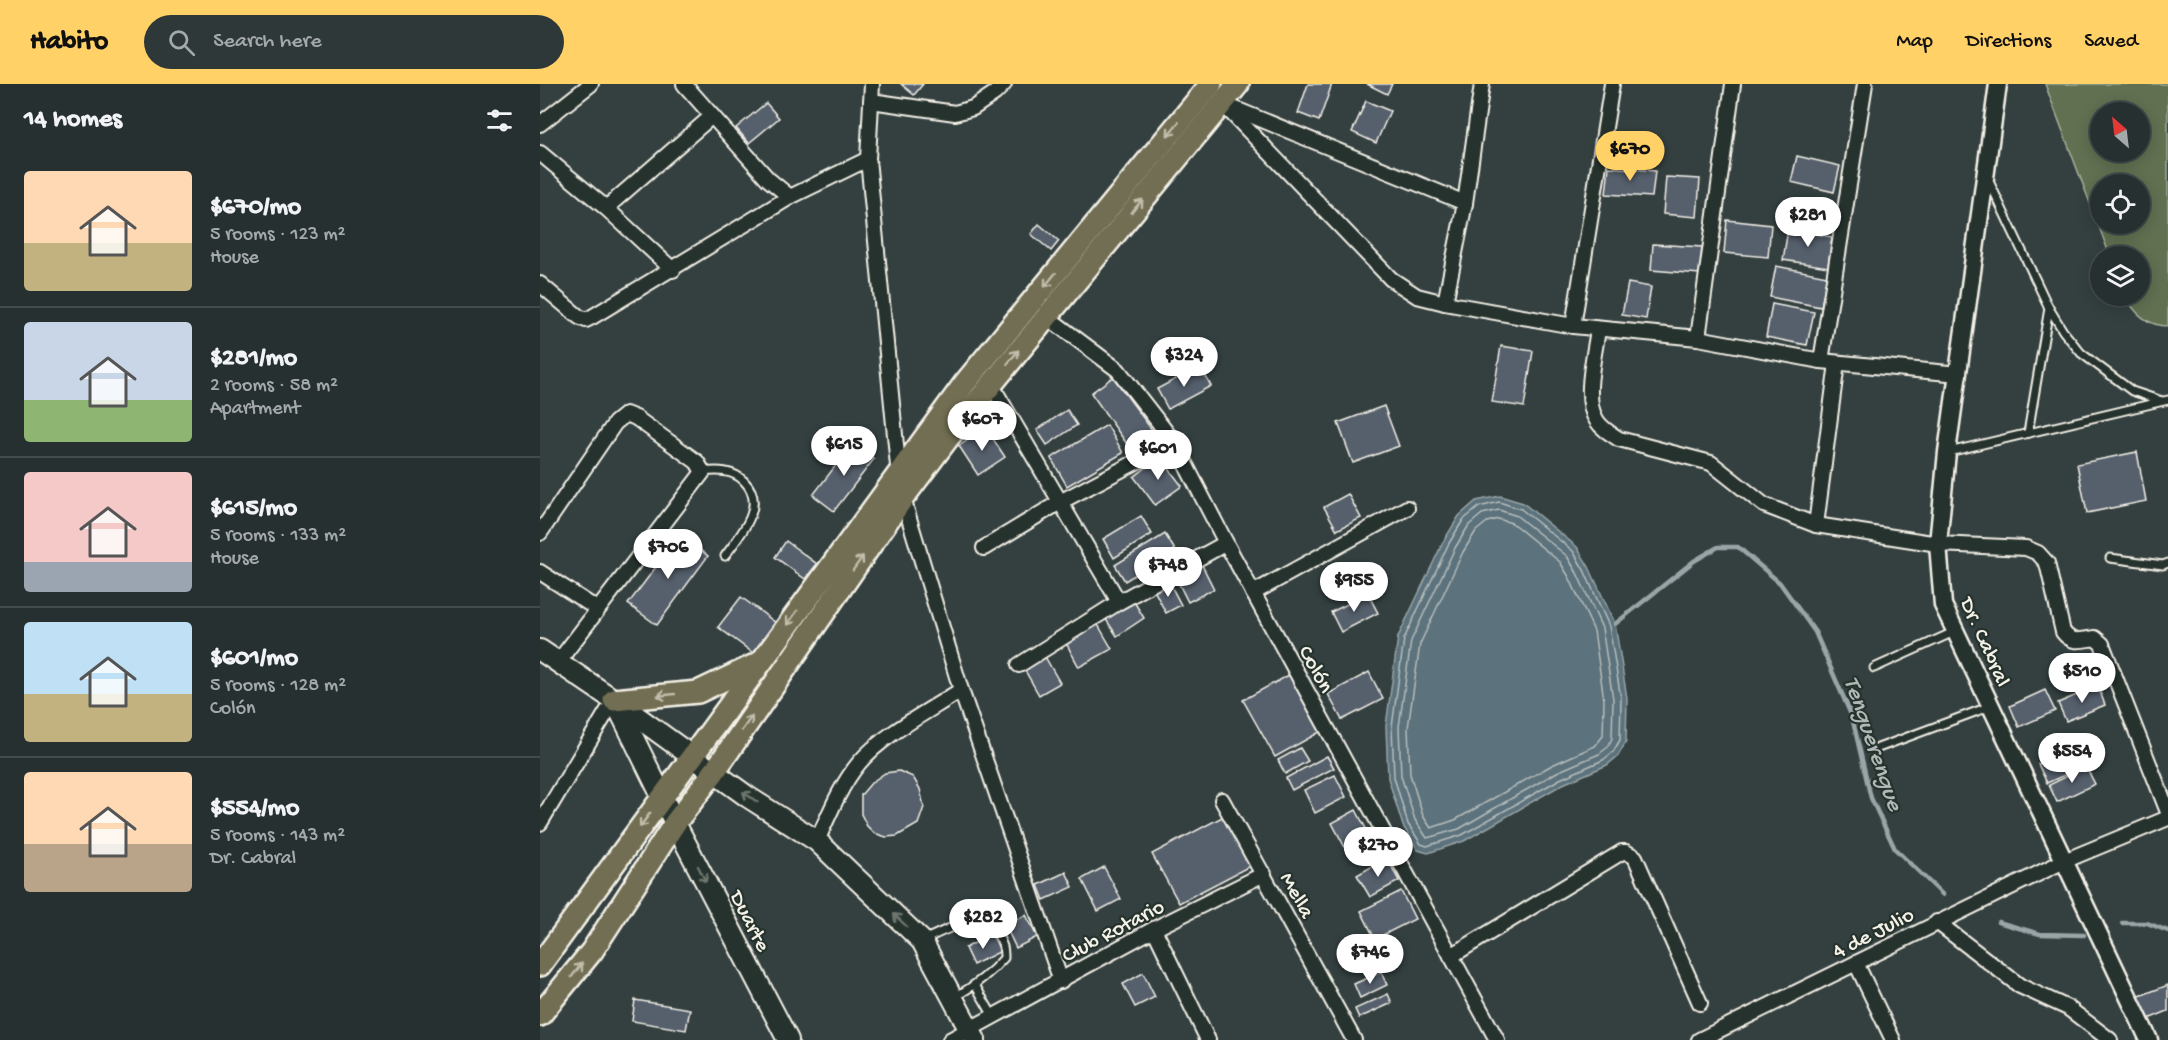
<!DOCTYPE html>
<meta charset="utf-8">
<style>
:root{--surface:#273030;--page:#2f3838;--text:#f1f3f6;--muted:#a4a9ab;--line:#434b4c;--accent:#ffd166}
body{margin:0;font-family:"Gochi Hand",sans-serif;background:var(--page);color:var(--text);height:100vh;display:flex;flex-direction:column;font-size:22px;white-space:nowrap}
*{box-sizing:border-box;margin:0}
p{font-size:20px;color:var(--muted)}
.icon{flex:none;width:33px;height:33px;fill:none;stroke:currentColor;stroke-width:2;stroke-linecap:round;stroke-linejoin:round}
.map{position:relative;flex:1;overflow:hidden}
.panel{display:flex;flex-direction:column;background:var(--surface);width:540px}
.panel>*{flex:none}
.needle{width:39px;rotate:332deg}
.tools{position:absolute;left:1550px;top:18px;display:grid;gap:12px}
.tools a{display:grid;place-items:center;width:60px;height:60px;border-radius:50%;background:var(--surface);box-shadow:0 3px 15px #0003,0 0 0 2px var(--line);font-size:30px}
.price{position:absolute;translate:-50% -51px;padding:0 14px;border-radius:21px;background:#fff;color:#222;font-size:20px;line-height:39px;filter:drop-shadow(0 2px 3px #0008)}
.price::after{content:'';position:absolute;left:50%;top:36px;width:18px;height:14px;margin-left:-9px;background:inherit;clip-path:polygon(0 0,100% 0,50% 100%)}
.price.on{background:var(--accent);color:#111}
ul{padding:0;list-style:none}
li{display:flex;align-items:center;gap:18px;height:150px;padding:0 24px}
li+li{border-top:2px solid var(--line)}
li span{display:grid;place-items:center;flex:none;width:168px;height:120px;border-radius:6px;color:#555}
li>.icon{margin-inline-start:auto}
span .icon{width:72px;height:72px;fill:#fffc;stroke-width:1}
li b{font-size:26px}
h2{display:flex;justify-content:space-between;align-items:center;height:72px;padding:0 24px;font-size:26px}
header{display:flex;align-items:center;gap:36px;box-sizing:border-box;height:84px;padding:0 30px;background:var(--accent);color:#111}
header strong{font-size:28px}
nav{display:flex;gap:33px;margin-inline-start:auto;font-size:21px}
.search{width:420px;height:54px;background:var(--page);display:flex;align-items:center;gap:15px;box-sizing:border-box;padding:0 21px;border-radius:33px;color:var(--muted);font-size:22px}
main{display:flex;flex:1;min-height:0}
.map>svg:first-child{display:block}
.green{fill:#607051;stroke:#aab09c;stroke-width:1.5;fill-rule:evenodd}
.water{fill:#5c727c;stroke:#99a5a7;stroke-width:1.5}
.lines{fill:none;stroke-linecap:round;stroke-linejoin:round}
.shore{stroke:#b7bebd;stroke-width:1.5}
.stream{stroke:#99a5a7;stroke-width:4.5}
.building{fill:#56606d;stroke:#f4f1e8;stroke-width:1.5}
.service-casing{stroke:#f4f1e8;stroke-width:11}
.minor-casing{stroke:#f4f1e8;stroke-width:18}
.tertiary-casing{stroke:#f4f1e8;stroke-width:21}
.secondary-casing{stroke:#f4f1e8;stroke-width:24}
.primary-casing{stroke:#f4f1e8;stroke-width:26}
.service{stroke:#26332d;stroke-width:7}
.minor{stroke:#26332d;stroke-width:14}
.tertiary{stroke:#26332d;stroke-width:16}
.secondary{stroke:#26332d;stroke-width:20}
.primary{stroke:#726e52;stroke-width:21}
.oneway{stroke:#c0bdac}
.oneway2{stroke:#6e766e}
.labels{text-anchor:middle;stroke-width:4.5;stroke-linejoin:round;paint-order:stroke}
.street-label{font-size:22px;fill:#f4f1e8;stroke:#26332d}
.water-label{font-size:24px;font-style:italic;fill:#b0b8b7;stroke:#26332d}
</style>
<header>
<strong>Habito</strong>
<div class="search"><svg class="icon" aria-label="search" viewBox="0 0 24 24"><circle cx="10" cy="10" r="6"/><path d="M15 15l6 6"/></svg>Search here</div>
<nav><a>Map</a><a>Directions</a><a>Saved</a></nav>
</header>
<main>
<section class="panel">
<h2>14 homes<svg class="icon" aria-label="filters" viewBox="0 0 24 24"><path d="M4 7h16M4 17h16"/><circle cx="9" cy="7" r="2"/><circle cx="15" cy="17" r="2"/></svg></h2>
<ul>
<li><span style="background:linear-gradient(#ffd9b3 60%,#c2b280 0)"><svg class="icon" aria-label="home" viewBox="0 0 24 24"><path d="M3 11l9-7 9 7M6 9v11h12V9"/></svg></span><div><b>$670/mo</b><p>5 rooms · 123 m²</p><p>House</p></div></li>
<li><span style="background:linear-gradient(#c9d6e8 65%,#8fb573 0)"><svg class="icon" aria-label="home" viewBox="0 0 24 24"><path d="M3 11l9-7 9 7M6 9v11h12V9"/></svg></span><div><b>$281/mo</b><p>2 rooms · 58 m²</p><p>Apartment</p></div></li>
<li><span style="background:linear-gradient(#f6c9c9 75%,#9aa5b1 0)"><svg class="icon" aria-label="home" viewBox="0 0 24 24"><path d="M3 11l9-7 9 7M6 9v11h12V9"/></svg></span><div><b>$615/mo</b><p>5 rooms · 133 m²</p><p>House</p></div></li>
<li><span style="background:linear-gradient(#bfe0f5 60%,#c2b280 0)"><svg class="icon" aria-label="home" viewBox="0 0 24 24"><path d="M3 11l9-7 9 7M6 9v11h12V9"/></svg></span><div><b>$601/mo</b><p>5 rooms · 128 m²</p><p>Colón</p></div></li>
<li><span style="background:linear-gradient(#ffd9b3 60%,#b9a48a 0)"><svg class="icon" aria-label="home" viewBox="0 0 24 24"><path d="M3 11l9-7 9 7M6 9v11h12V9"/></svg></span><div><b>$554/mo</b><p>5 rooms · 143 m²</p><p>Dr. Cabral</p></div></li>
</ul>
</section>
<div class="map">
<svg width="1628" height="956" viewBox="0 0 1628 956">
<rect width="100%" height="100%" fill="#344040"/>
<filter id="ink" filterUnits="userSpaceOnUse"><feTurbulence type="fractalNoise" baseFrequency=".0167" numOctaves="2"/><feDisplacementMap in="SourceGraphic" scale="12" xChannelSelector="R" yChannelSelector="G"/><feConvolveMatrix kernelMatrix="1 2 1 2 8 2 1 2 1" color-interpolation-filters="sRGB"/></filter>
<g filter="url(#ink)">
<path class="green" d="M 1505,0 L 1628,0 L 1628,242 C 1607,242 1595,229 1585,212 L 1599,212 L 1599,172 L 1570,172 ZM 1560,28 L 1599,28 L 1599,68 L 1560,68 ZM 1560,100 L 1599,100 L 1599,140 L 1560,140 Z"/>
<polygon class="water" points="960,412 983,419 1037,463 1049,483 1075,540 1087,614 1086,658 1078,672 1067,681 1023,700 924,757 888,769 878,766 863,742 848,694 846,642 858,553 903,458 919,432 936,417"/>
<g class="lines">
<g class="shore">
<polygon points="959,418 981,425 1033,467 1044,486 1069,542 1081,615 1080,656 1073,668 1063,676 1020,695 922,751 887,762 881,760 868,740 854,693 852,643 864,555 908,461 923,436 939,423"/>
<polygon points="959,426 977,432 1027,472 1037,489 1062,544 1073,615 1072,654 1068,663 1059,670 1017,688 919,745 887,754 875,736 861,692 859,643 871,557 915,464 929,441 942,430"/>
<polygon points="958,435 972,439 1020,478 1029,493 1054,547 1064,616 1063,652 1055,662 1012,681 915,736 891,744 883,732 870,690 868,644 880,560 923,468 936,447 947,438"/>
</g>
<g class="stream">
<polyline points="1075,540 1154,477 1178,463 1198,463 1240,499 1275,548 1312,633 1331,714 1355,765 1403,811"/>
<polyline points="1458,838 1500,850 1544,851"/>
<polyline points="1582,839 1607,839 1628,847"/>
</g>
</g>
<g class="building">
<polygon points="361,0 383,0 374,11"/>
<polygon points="768,0 792,0 779,37 758,29"/>
<polygon points="827,0 852,0 847,10"/>
<polygon points="826,17 850,27 836,59 812,48"/>
<polygon points="226,19 239,34 209,59 196,44"/>
<polygon points="1257,72 1300,82 1294,108 1251,98"/>
<polygon points="1069,83 1115,87 1112,113 1066,110"/>
<polygon points="1126,93 1160,95 1157,133 1123,130"/>
<polygon points="1187,136 1231,141 1228,173 1184,169"/>
<polygon points="499,140 519,157 511,167 491,150"/>
<polygon points="1248,145 1292,153 1288,183 1243,176"/>
<polygon points="1113,160 1162,163 1160,190 1111,186"/>
<polygon points="1236,182 1287,192 1281,223 1230,213"/>
<polygon points="1088,199 1111,203 1106,235 1082,231"/>
<polygon points="1232,220 1274,228 1267,261 1226,253"/>
<polygon points="961,262 993,267 984,323 952,318"/>
<polygon points="660,282 671,302 628,325 617,305"/>
<polygon points="573,293 612,346 589,363 551,309"/>
<polygon points="844,322 859,362 813,379 798,339"/>
<polygon points="527,326 537,341 507,361 497,346"/>
<polygon points="567,341 583,369 527,402 511,374"/>
<polygon points="446,344 465,373 438,391 419,362"/>
<polygon points="313,359 334,375 294,427 273,411"/>
<polygon points="1597,368 1606,417 1547,429 1537,380"/>
<polygon points="620,373 642,402 615,421 594,393"/>
<polygon points="808,410 821,434 797,446 784,423"/>
<polygon points="601,432 612,450 574,474 563,455"/>
<polygon points="625,450 635,466 585,497 575,481"/>
<polygon points="140,451 168,472 117,541 88,520"/>
<polygon points="246,457 277,480 265,495 235,473"/>
<polygon points="661,479 674,505 648,518 635,492"/>
<polygon points="629,498 641,521 626,529 614,506"/>
<polygon points="828,510 838,529 801,548 791,528"/>
<polygon points="201,513 236,539 213,569 178,543"/>
<polygon points="593,516 604,534 577,552 565,534"/>
<polygon points="557,539 572,565 539,583 525,557"/>
<polygon points="504,571 520,599 499,611 483,583"/>
<polygon points="829,588 843,615 802,636 788,610"/>
<polygon points="749,591 780,648 735,673 703,616"/>
<polygon points="1558,602 1565,621 1526,637 1518,619"/>
<polygon points="1505,606 1515,627 1479,643 1470,622"/>
<polygon points="1533,663 1542,683 1507,699 1498,680"/>
<polygon points="760,664 768,677 745,690 738,676"/>
<polygon points="787,672 794,684 752,706 746,694"/>
<polygon points="1546,683 1555,700 1517,718 1509,701"/>
<polygon points="359,687 373,693 380,705 384,723 378,740 357,752 346,753 334,749 327,742 321,730 321,711 332,698 345,689"/>
<polygon points="795,691 806,713 775,729 764,706"/>
<polygon points="816,726 832,756 808,769 792,739"/>
<polygon points="684,732 710,782 639,819 612,770"/>
<polygon points="847,774 859,797 830,813 817,791"/>
<polygon points="564,783 581,815 558,827 542,795"/>
<polygon points="526,788 533,803 504,816 498,801"/>
<polygon points="861,807 875,835 835,855 821,827"/>
<polygon points="486,831 497,853 476,864 465,841"/>
<polygon points="452,850 461,867 433,881 425,864"/>
<polygon points="841,888 847,901 820,914 814,900"/>
<polygon points="603,889 615,913 595,923 583,900"/>
<polygon points="1628,901 1628,927 1606,936 1597,913"/>
<polygon points="848,910 852,919 819,934 815,925"/>
<polygon points="95,916 150,925 146,946 92,937"/>
</g>
<g class="lines">
<g class="service-casing">
<g id="service">
<polyline points="1448,95 1509,224 1523,247 1541,269 1592,307 1622,317"/>
<polyline points="1488,349 1509,224"/>
<polyline points="1409,368 1628,316"/>
<path d="M 163,388 C 178,386 193,386 204,397 C 228,421 200,451 185,472"/>
<polyline points="1570,474 1623,481 1628,479"/>
<polyline points="1334,584 1416,547"/>
<polyline points="1338,664 1451,622"/>
<path d="M 384,856 C 405,846 441,825 458,852 C 463,860 464,864 464,874 C 450,890 434,902 415,913"/>
<polyline points="435,901 453,932"/>
</g>
</g>
<g class="minor-casing">
<g id="minor">
<polyline points="144,0 228,95 250,113"/>
<polyline points="332,0 328,75 359,392"/>
<polyline points="331,17 415,29 433,24 455,9 464,0"/>
<polyline points="682,19 851,195 877,212 905,219 1033,242 1158,254 1281,277 1419,290"/>
<polyline points="688,22 925,119"/>
<polyline points="0,40 51,0"/>
<polyline points="0,69 66,124 133,186"/>
<polyline points="66,124 172,32"/>
<polyline points="0,200 39,233 46,236 52,233 250,113 328,75"/>
<polyline points="905,219 925,119 942,0"/>
<polyline points="506,232 578,286 634,358 686,459 957,956"/>
<polyline points="1033,242 1072,0"/>
<path d="M 1058,245 C 1055,270 1042,315 1057,337 C 1062,345 1071,350 1079,355 L 1171,379 L 1224,421 L 1276,441 L 1398,460 L 1486,464 L 1498,469 L 1507,479 L 1523,548 C 1532,560 1541,556 1555,554 L 1562,560 L 1628,728"/>
<polyline points="1158,254 1193,0"/>
<polyline points="1281,277 1325,0"/>
<polyline points="451,300 579,518"/>
<polyline points="362,411 421,606 521,897"/>
<polyline points="1276,441 1297,279"/>
<polyline points="0,449 75,339 86,330 96,334 157,378 163,388 18,578"/>
<polyline points="444,464 520,418 634,358"/>
<polyline points="0,488 57,525"/>
<polyline points="713,509 867,424"/>
<polyline points="479,581 579,518 686,459"/>
<polyline points="682,716 814,956"/>
<polyline points="0,739 74,616"/>
<path d="M 277,757 C 289,731 300,702 319,679 C 342,651 389,627 421,606"/>
<polyline points="1397,838 1480,902 1528,924 1570,956"/>
<polyline points="614,845 668,956"/>
<polyline points="911,872 1082,768 1086,768 1095,773 1160,919"/>
<polyline points="1316,879 1353,956"/>
<polyline points="410,956 614,845 724,790"/>
<polyline points="1159,956 1524,777 1628,734"/>
</g>
</g>
<g class="tertiary-casing">
<polyline id="tertiary" points="1458,0 1407,368 1398,460 1403,521 1609,956"/>
</g>
<g class="secondary-casing">
<g id="secondary">
<polyline points="0,566 74,616 208,713 277,757 382,857 435,956"/>
<polyline points="76,619 135,739 248,956"/>
</g>
</g>
<g class="primary-casing">
<g id="primary">
<polyline points="74,616 158,608 217,580"/>
<polyline points="0,881 425,299 671,0"/>
<polyline points="0,931 52,867 135,739 174,688 363,414 414,346 698,0"/>
</g>
</g>
<use href="#service" class="service"/>
<use href="#minor" class="minor"/>
<use href="#tertiary" class="tertiary"/>
<use href="#secondary" class="secondary"/>
<use href="#primary" class="primary"/>
</g>
<defs><path id="oneway-shaft" d="M-6 0H5M1.5-3L5.5 0L1.5 3" fill="none" stroke-width="1.6" stroke-linecap="round" stroke-linejoin="round" transform="scale(1.5)"/></defs>
<g class="oneway">
<use href="#oneway-shaft" transform="translate(633 45) rotate(130)"/>
<use href="#oneway-shaft" transform="translate(597 122) rotate(-50)"/>
<use href="#oneway-shaft" transform="translate(510 196) rotate(129)"/>
<use href="#oneway-shaft" transform="translate(473 273) rotate(-51)"/>
<use href="#oneway-shaft" transform="translate(318 479) rotate(-55)"/>
<use href="#oneway-shaft" transform="translate(252 534) rotate(126)"/>
<use href="#oneway-shaft" transform="translate(126 611) rotate(174)"/>
<use href="#oneway-shaft" transform="translate(207 639) rotate(-55)"/>
<use href="#oneway-shaft" transform="translate(105 736) rotate(126)"/>
<use href="#oneway-shaft" transform="translate(37 886) rotate(-52)"/>
</g>
<g class="oneway2">
<use href="#oneway-shaft" transform="translate(210 713) rotate(-146)"/>
<use href="#oneway-shaft" transform="translate(162 790) rotate(63)"/>
<use href="#oneway-shaft" transform="translate(360 836) rotate(-136)"/>
</g>
</g>
<g class="labels">
<g class="street-label">
<text transform="translate(1447 557) rotate(66)" y="8">Dr. Cabral</text>
<text transform="translate(778 584) rotate(61)" y="8">Colón</text>
<text transform="translate(759 810) rotate(61)" y="8">Mella</text>
<text transform="translate(212 836) rotate(63)" y="8">Duarte</text>
<text transform="translate(572 845) rotate(-28)" y="8">Club Rotario</text>
<text transform="translate(1332 847) rotate(-27)" y="8">4 de Julio</text>
</g>
<g class="water-label">
<text transform="translate(1335 659) rotate(71)" y="8">Tenguerengue</text>
</g>
</g>
</svg>
<div class="tools">
<a><svg class="needle" viewBox="-14 -14 28 28"><path d="M0-13l5 13h-10z" fill="#e53935"/><path d="M0 13l5-13h-10z" fill="#a4a9ab"/></svg></a>
<a><svg class="icon" aria-label="locate" viewBox="0 0 24 24"><circle cx="12" cy="12" r="6"/><path d="M12 2v4M12 18v4M2 12h4M18 12h4"/></svg></a>
<a><svg class="icon" aria-label="layers" viewBox="0 0 24 24"><path d="M12 4l9 5-9 5-9-5zM3 14l9 5 9-5"/></svg></a>
</div>
<b class="price on" style="left:1090px;top:98px">$670</b>
<b class="price" style="left:1268px;top:164px">$281</b>
<b class="price" style="left:644px;top:304px">$324</b>
<b class="price" style="left:442px;top:368px">$607</b>
<b class="price" style="left:304px;top:393px">$615</b>
<b class="price" style="left:618px;top:397px">$601</b>
<b class="price" style="left:128px;top:496px">$706</b>
<b class="price" style="left:628px;top:514px">$748</b>
<b class="price" style="left:814px;top:529px">$955</b>
<b class="price" style="left:1542px;top:620px">$510</b>
<b class="price" style="left:1532px;top:700px">$554</b>
<b class="price" style="left:838px;top:794px">$270</b>
<b class="price" style="left:443px;top:866px">$282</b>
<b class="price" style="left:830px;top:901px">$746</b>
</div>
</main>
